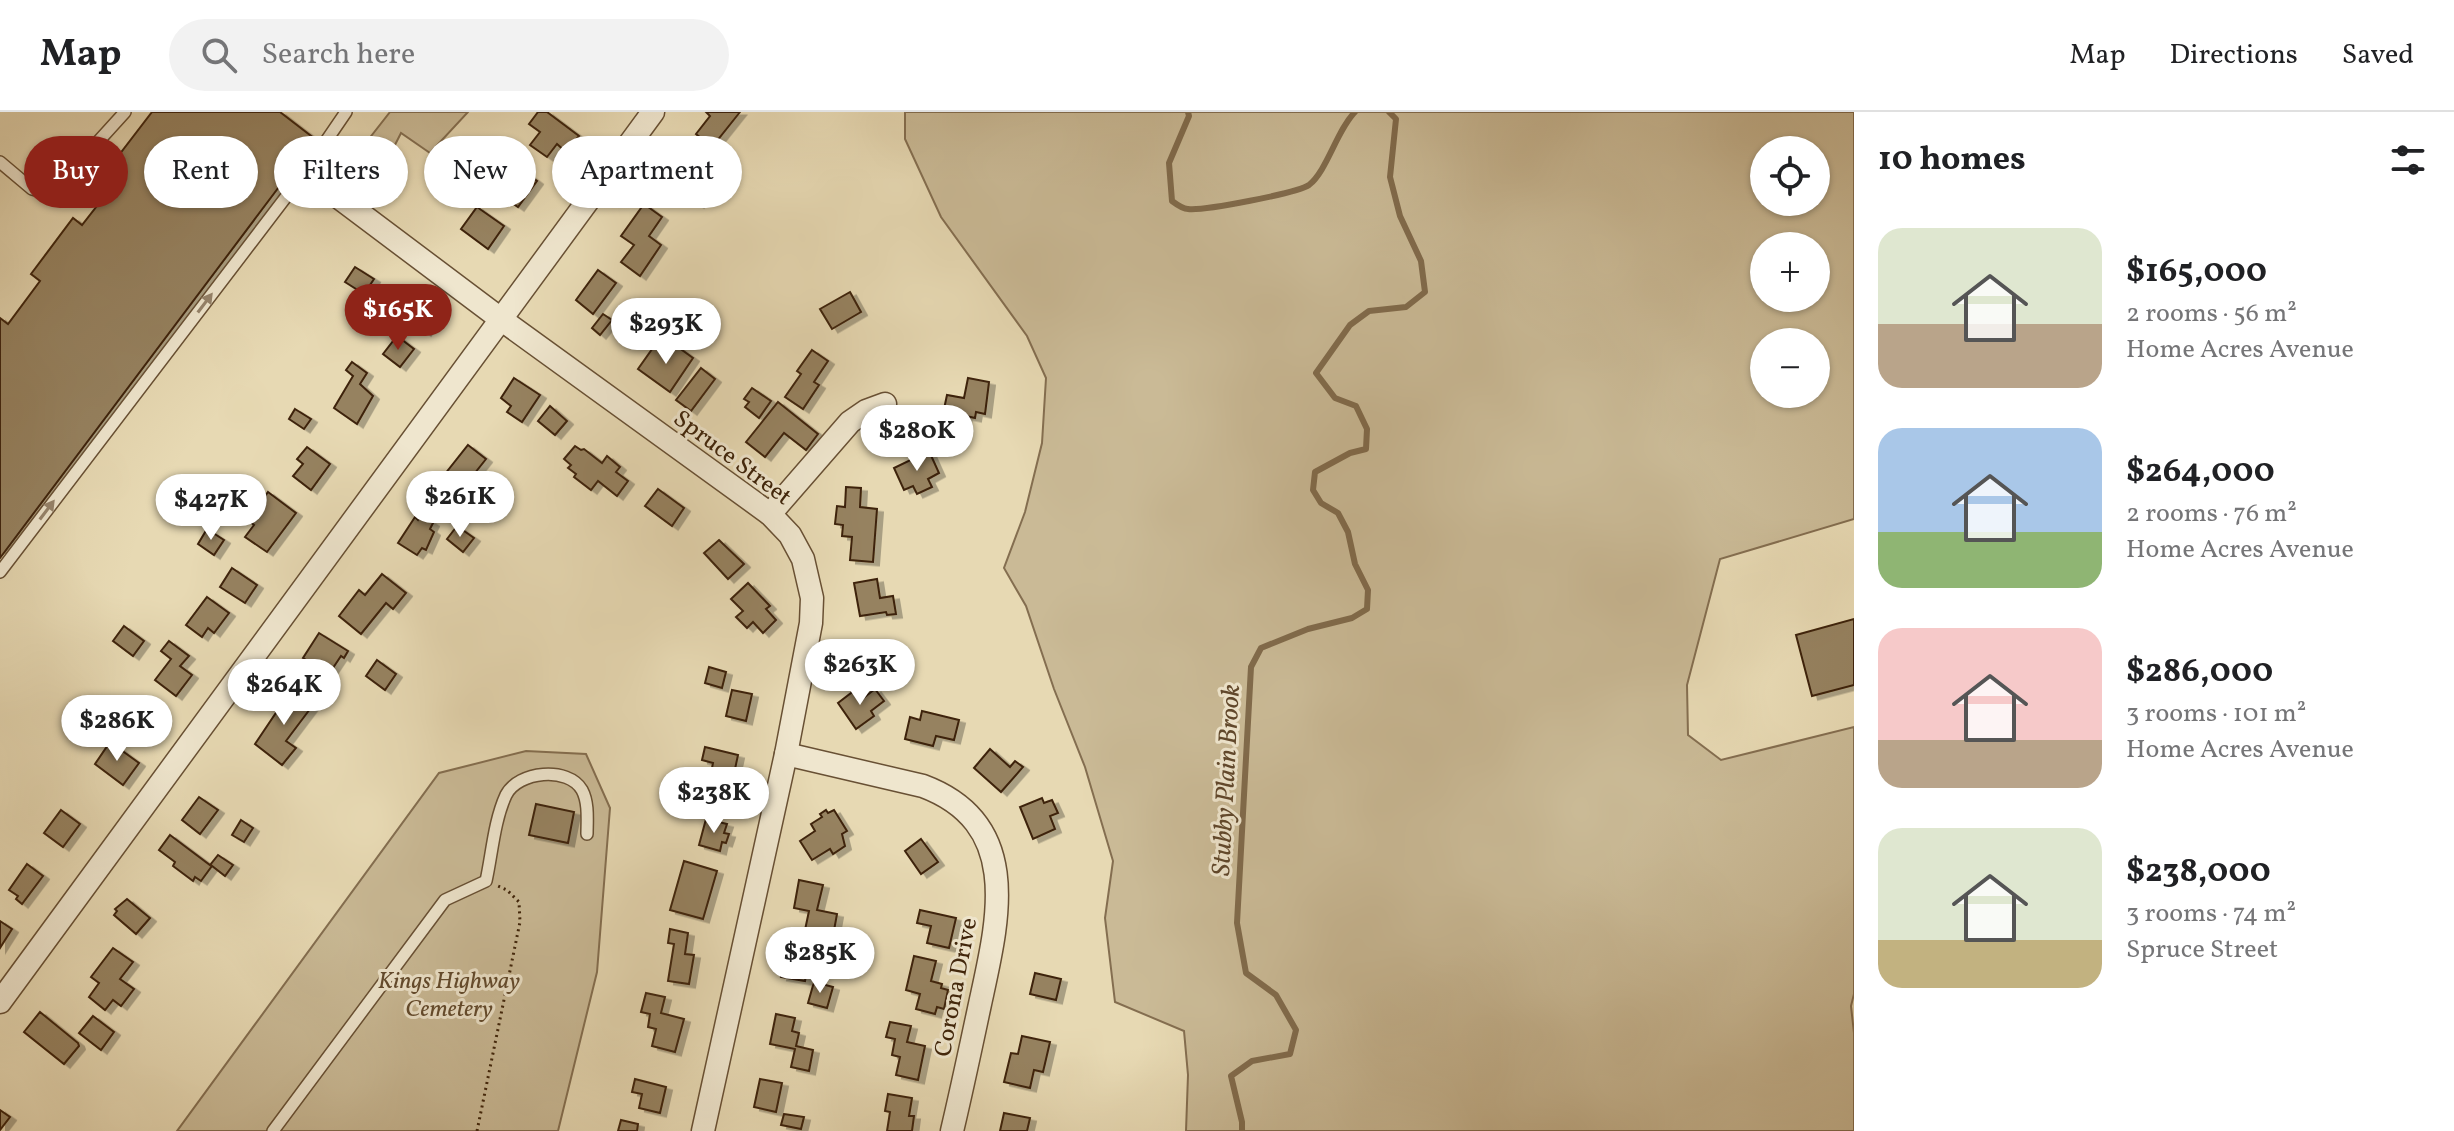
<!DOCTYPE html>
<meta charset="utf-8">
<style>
:root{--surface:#fff;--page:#f2f2f2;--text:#202124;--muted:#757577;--line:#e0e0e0;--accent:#8f2418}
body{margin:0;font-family:Vollkorn,serif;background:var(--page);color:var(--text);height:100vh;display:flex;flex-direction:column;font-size:30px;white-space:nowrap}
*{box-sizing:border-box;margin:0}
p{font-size:26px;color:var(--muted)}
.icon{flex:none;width:44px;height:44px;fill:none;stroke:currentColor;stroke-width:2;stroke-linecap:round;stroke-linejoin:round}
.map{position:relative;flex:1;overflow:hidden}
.details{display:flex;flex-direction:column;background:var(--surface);width:600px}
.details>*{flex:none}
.guide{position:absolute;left:24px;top:24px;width:760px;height:72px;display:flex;gap:16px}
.controls{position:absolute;left:1750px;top:24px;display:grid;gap:16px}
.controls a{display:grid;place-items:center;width:80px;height:80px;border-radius:50%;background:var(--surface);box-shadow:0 2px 6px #0004;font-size:40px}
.price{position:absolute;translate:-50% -68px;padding:0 18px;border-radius:28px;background:#fff;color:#222;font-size:26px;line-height:52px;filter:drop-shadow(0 2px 4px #0008)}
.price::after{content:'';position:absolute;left:50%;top:48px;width:24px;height:18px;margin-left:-12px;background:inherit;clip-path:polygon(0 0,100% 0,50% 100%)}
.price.selected{background:var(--accent);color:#fff}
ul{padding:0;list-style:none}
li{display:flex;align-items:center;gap:24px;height:200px;padding:0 24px}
li span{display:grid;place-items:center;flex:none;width:224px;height:160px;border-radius:24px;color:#555}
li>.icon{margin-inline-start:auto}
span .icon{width:96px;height:96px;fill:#fffc;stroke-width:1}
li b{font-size:34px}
h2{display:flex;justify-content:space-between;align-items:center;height:96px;padding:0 24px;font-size:34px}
.tag{padding:0 28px;border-radius:36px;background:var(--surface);box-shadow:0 2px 6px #0004;font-size:28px;line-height:72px}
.tag.selected{background:var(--accent);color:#fff}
header{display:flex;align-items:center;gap:48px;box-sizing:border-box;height:112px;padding:0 40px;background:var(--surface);border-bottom:2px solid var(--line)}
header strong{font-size:38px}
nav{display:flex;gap:44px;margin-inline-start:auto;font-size:28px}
.search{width:560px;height:72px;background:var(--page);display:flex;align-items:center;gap:20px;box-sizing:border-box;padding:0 28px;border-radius:44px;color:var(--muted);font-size:30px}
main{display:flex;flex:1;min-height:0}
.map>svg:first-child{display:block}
.green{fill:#caba96;stroke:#846e50;stroke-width:2;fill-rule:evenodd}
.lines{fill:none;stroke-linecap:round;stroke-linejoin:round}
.stream{stroke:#816b4c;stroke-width:6}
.building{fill:#968261;stroke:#3e2309;stroke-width:2;filter:url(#shadow)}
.service-casing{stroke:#685034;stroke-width:14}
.minor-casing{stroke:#685034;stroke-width:25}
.path{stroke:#3e2309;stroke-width:3;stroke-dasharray:2 4;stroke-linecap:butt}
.service{stroke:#efe6ce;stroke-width:11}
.minor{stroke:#efe6ce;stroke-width:22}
.oneway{fill:#96846c}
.labels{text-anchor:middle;stroke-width:6;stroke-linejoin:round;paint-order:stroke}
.street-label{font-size:24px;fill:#3e2309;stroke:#efe6ce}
.park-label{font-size:24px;font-style:italic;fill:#61492c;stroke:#efe6ce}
.water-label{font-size:26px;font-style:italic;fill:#60472b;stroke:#efe6ce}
</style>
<header>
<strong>Map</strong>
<div class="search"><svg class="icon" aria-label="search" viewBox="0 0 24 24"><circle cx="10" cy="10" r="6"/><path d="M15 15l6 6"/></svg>Search here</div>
<nav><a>Map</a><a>Directions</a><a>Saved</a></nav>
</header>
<main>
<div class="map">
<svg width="1854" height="1019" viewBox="0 0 1854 1019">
<defs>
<filter id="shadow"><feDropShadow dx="6" dy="3.5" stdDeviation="0" flood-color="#0004"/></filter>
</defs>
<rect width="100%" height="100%" fill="#e7d9b3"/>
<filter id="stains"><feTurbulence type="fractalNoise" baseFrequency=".0025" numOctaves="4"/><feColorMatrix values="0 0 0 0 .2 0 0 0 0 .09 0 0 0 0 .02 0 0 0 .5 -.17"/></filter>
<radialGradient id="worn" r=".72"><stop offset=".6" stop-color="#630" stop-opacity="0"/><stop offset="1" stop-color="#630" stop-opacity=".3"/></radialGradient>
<g class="green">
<polygon points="390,0 468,0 430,41 401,21 365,92 336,69"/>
<path d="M 905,0 L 1854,0 L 1854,407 L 1720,447 L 1687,573 L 1688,623 L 1721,648 L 1854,615 L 1854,882 L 1851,894 L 1854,921 L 1854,1019 L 1186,1019 L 1188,963 L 1184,919 L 1115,890 L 1105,806 L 1113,749 L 1085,655 L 1054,577 L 1026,494 L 1004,456 L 1025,400 L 1042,331 L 1046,266 L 1027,224 L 941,105 L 905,27 ZM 1816,38 L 1816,90 L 1764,90 L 1764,38 ZM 1816,134 L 1816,186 L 1764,186 L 1764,134 ZM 1816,230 L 1816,282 L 1764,282 L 1764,230 Z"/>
<polygon points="526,639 586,642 610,696 597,860 558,1019 177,1019 439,661"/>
</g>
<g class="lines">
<g class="stream">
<path d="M 1188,0 L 1189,4 L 1169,51 L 1172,89 C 1176,92 1183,97 1188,97 C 1203,99 1298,81 1309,73 C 1327,59 1337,18 1355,0"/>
<polyline points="1242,1019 1242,1010 1231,964 1252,949 1290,942 1296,918 1276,883 1246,861 1237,811 1251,555 1261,536 1308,517 1352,506 1367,497 1368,478 1355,452 1348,420 1338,401 1321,391 1313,378 1315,360 1350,341 1366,337 1367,317 1356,294 1335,286 1316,261 1350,213 1369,199 1406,195 1425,180 1421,149 1400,104 1390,65 1396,7 1389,0"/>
</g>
</g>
<g class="building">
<polygon points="152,0 280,0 315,27 0,446 0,206 8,212 40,169 31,162 73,106 82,113 107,81 96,73"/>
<polygon points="538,0 547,0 579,24 566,40 557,32 547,45 530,33 540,20 529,12"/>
<polygon points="740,0 712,35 696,22 710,4 706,0"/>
<polygon points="684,41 703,56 697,64 711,75 698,92 684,82 680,88 660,73"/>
<polygon points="504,44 537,69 518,95 484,71"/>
<polygon points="644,92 662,105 649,124 661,133 640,164 621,150 634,133 621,124"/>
<polygon points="477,95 504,114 488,137 461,117"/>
<polygon points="355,155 374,167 364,182 345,170"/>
<polygon points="598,158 616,171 593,202 576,188"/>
<polygon points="850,180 861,200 832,217 820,197"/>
<polygon points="396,181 416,196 423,185 441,198 425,220 388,193"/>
<polygon points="603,202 612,208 600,223 592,216"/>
<polygon points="397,224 414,237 400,255 383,242"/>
<polygon points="655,233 668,243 675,233 693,246 670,280 638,257"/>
<polygon points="812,238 828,249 814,270 819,273 803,297 785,285 801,262 797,259"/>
<polygon points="352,250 367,261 360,272 373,284 357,312 334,296 353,264 346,258"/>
<polygon points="701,256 715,267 691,299 676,288"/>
<polygon points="514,266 540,283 522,310 507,300 511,294 501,286"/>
<polygon points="968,266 989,270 985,302 976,300 975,306 966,304 963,315 941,311 947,283 964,286"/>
<polygon points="752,276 771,289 759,306 745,295 749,290 744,287"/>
<polygon points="778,290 818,322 806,338 784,321 765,345 746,330"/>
<polygon points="550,294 567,309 555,323 538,309"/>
<polygon points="295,297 311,307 304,317 289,307"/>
<polygon points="468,333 486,347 459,381 441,367"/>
<polygon points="575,334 581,338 584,337 602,351 607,344 620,355 616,360 628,369 617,384 598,369 591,378 574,365 576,362 568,356 571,353 564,347"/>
<polygon points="307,335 330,352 311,378 293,364 303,352 297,347"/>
<polygon points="929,339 939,361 928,367 932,375 917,382 913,374 904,378 894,356"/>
<polygon points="846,375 861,376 860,395 877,397 873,450 850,448 852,425 842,424 843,413 835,412 837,394 845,395"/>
<polygon points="658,377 684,396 672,414 645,394"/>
<polygon points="268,380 296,401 267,440 245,425 254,413 248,408"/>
<polygon points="421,403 433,411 430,417 434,420 426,438 422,436 417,443 398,431 415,405 418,408"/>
<polygon points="457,414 474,426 463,440 447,427"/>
<polygon points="207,417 224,428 214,443 198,432"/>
<polygon points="719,428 744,452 728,467 704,441"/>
<polygon points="232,456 257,473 245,491 220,475"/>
<polygon points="382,462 406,481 393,497 386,491 361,522 339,504 359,478 365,483"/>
<polygon points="877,467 880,486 893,484 896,502 887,503 886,500 860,504 854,471"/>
<polygon points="748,471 770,494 766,497 776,508 763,521 753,510 747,516 736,505 743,499 731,487"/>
<polygon points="207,485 229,501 214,521 208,516 202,525 186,513"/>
<polygon points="1854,507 1854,573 1812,584 1796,523"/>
<polygon points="124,514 144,529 133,544 113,529"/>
<polygon points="319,521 348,539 344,546 341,544 329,562 303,546"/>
<polygon points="169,529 189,544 180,554 192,563 176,584 155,568 171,547 161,539"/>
<polygon points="377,548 396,562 385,578 366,564"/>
<polygon points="709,555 726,560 722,576 705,571"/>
<polygon points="292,577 313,593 286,629 296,636 282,653 255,632"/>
<polygon points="875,577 884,589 871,599 874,604 856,617 838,591 855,578 862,587"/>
<polygon points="732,578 752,582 746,609 726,604"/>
<polygon points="922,599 959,608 954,628 936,624 933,634 905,627 910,605 920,608"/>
<polygon points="110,630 139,651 123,673 95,652"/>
<polygon points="705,635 738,643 732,671 710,666 713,651 702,648"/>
<polygon points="990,637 1010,655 1015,649 1023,655 1001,680 974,656"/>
<polygon points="690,684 711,690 707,703 687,697"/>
<polygon points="199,685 218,698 200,722 182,708"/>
<polygon points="1042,686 1044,691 1052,688 1058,701 1050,704 1055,717 1033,727 1020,695"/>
<polygon points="536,692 574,700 568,731 529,723"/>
<polygon points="61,698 80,712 63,735 44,721"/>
<polygon points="826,698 828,701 834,698 847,719 842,722 845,734 833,742 830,737 812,748 800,729 815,719 811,712 822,705 820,702"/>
<polygon points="706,707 727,712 724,721 729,722 726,731 722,730 720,739 699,733"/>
<polygon points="241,708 253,716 244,730 232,723"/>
<polygon points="170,723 210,753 218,743 233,753 225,764 212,754 201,769 195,765 193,769 173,754 175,750 159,738"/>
<polygon points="921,727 938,750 921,762 905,739"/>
<polygon points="684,749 717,759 703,807 670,798"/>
<polygon points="27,752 43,764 22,792 16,787 18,784 9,778"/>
<polygon points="799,768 823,773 817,798 837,802 833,824 805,818 809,799 794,796"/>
<polygon points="127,787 150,806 136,822 114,803 117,799 115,797"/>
<polygon points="920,798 956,806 949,836 927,831 931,814 917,811"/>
<polygon points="0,809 12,817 0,836"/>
<polygon points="670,817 688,821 685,842 694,843 689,872 668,869 674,832 668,831"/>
<polygon points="788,832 811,837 805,869 781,865"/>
<polygon points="113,836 133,850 120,867 134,877 121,894 113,888 105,898 89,885 99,871 91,865"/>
<polygon points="914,844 936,849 931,869 942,872 941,876 948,878 944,897 937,895 935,902 916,897 920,882 906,878"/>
<polygon points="1035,861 1061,867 1056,888 1030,882"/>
<polygon points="814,870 833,875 827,896 808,891"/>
<polygon points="646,881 665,885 661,901 684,907 675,940 652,934 656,917 648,915 650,902 641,900"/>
<polygon points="40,900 78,931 79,934 64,952 24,920"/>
<polygon points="776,902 795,906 792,919 799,921 796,934 813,938 809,959 791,955 795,937 770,932"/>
<polygon points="93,904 114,920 101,938 79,921"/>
<polygon points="890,910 911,914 907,930 925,934 918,968 896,963 900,945 892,943 895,927 886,925"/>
<polygon points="1022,924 1050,930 1043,960 1034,958 1030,976 1004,970 1011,941 1018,942"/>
<polygon points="635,967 666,975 660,1001 639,996 642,982 632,980"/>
<polygon points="760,967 782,971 776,1000 754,995"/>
<polygon points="888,982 912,986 909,1004 914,1004 912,1019 887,1019 890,1000 885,999"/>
<polygon points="0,998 10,1005 0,1018"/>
<polygon points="1004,1001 1030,1006 1027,1019 1000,1019"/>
<polygon points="784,1002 804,1005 801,1017 781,1013"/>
<polygon points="621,1008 638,1012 637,1019 618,1019"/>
</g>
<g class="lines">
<g class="service-casing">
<g id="service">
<polyline points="0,50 32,77 47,81 56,76 125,0"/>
<polyline points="0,460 305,60 346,0"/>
<path d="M 273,1019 L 445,788 L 486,769 C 492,742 494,709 506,683 C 518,659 568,654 582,678 C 589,691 587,709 587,722"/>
</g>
</g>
<g class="minor-casing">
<g id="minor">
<polyline points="305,60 502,208 770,402 790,423 803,447 812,486 811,511 786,642 703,1019"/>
<polyline points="770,402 850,310 866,299 885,292"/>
<path d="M 786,642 L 923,674 C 1024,712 998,809 980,892 C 971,934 962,977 952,1019"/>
<polyline points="0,890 653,0"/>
</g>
</g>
<polyline class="path" points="477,1019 520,810 519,790 507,778 498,774"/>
<use href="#service" class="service"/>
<use href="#minor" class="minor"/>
</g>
<defs><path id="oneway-solid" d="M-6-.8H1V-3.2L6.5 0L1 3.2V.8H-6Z" transform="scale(2)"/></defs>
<g class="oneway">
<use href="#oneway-solid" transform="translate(205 191) rotate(-53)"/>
<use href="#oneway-solid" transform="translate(47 398) rotate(-53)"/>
</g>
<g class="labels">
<g class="street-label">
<text transform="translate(733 345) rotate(37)" y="8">Spruce Street</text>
<text transform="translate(955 875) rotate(-79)" y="8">Corona Drive</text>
</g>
<g class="park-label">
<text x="449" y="876">Kings Highway<tspan x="449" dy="28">Cemetery</tspan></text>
</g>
<g class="water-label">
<text transform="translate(1225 668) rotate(-87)" y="9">Stubby Plain Brook</text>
</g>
</g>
<rect width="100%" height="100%" filter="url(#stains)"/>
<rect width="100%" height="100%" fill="url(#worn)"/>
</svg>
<div class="controls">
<a><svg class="icon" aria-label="locate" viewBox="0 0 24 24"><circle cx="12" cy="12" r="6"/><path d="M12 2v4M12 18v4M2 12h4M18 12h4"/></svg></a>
<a>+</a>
<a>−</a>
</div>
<b class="price selected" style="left:398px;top:240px">$165K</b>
<b class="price" style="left:666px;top:254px">$293K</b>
<b class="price" style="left:917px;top:361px">$280K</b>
<b class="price" style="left:460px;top:427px">$261K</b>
<b class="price" style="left:211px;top:430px">$427K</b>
<b class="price" style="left:860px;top:595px">$263K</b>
<b class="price" style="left:284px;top:615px">$264K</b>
<b class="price" style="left:117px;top:651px">$286K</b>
<b class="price" style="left:714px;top:723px">$238K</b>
<b class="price" style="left:820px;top:883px">$285K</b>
<div class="guide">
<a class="tag selected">Buy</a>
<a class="tag">Rent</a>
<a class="tag">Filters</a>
<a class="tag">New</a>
<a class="tag">Apartment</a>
</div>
</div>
<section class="details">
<h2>10 homes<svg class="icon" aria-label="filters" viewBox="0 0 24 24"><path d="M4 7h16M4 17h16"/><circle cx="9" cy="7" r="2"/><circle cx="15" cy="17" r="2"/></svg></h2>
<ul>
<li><span style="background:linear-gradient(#dfe7d0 60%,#b9a48a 0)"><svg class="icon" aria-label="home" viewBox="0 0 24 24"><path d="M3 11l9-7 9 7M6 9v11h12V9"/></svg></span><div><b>$165,000</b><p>2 rooms · 56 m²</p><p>Home Acres Avenue</p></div></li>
<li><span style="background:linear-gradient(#a9c7e8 65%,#8fb573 0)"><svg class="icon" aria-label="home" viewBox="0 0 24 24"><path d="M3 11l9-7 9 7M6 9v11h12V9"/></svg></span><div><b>$264,000</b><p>2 rooms · 76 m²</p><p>Home Acres Avenue</p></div></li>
<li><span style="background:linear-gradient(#f6c9c9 70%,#b9a48a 0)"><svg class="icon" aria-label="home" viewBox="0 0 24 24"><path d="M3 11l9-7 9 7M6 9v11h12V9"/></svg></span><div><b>$286,000</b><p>3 rooms · 101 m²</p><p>Home Acres Avenue</p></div></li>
<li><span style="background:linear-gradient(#dfe7d0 70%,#c2b280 0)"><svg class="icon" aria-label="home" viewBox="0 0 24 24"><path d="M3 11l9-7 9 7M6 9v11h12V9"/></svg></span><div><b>$238,000</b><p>3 rooms · 74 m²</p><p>Spruce Street</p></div></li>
</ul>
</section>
</main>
